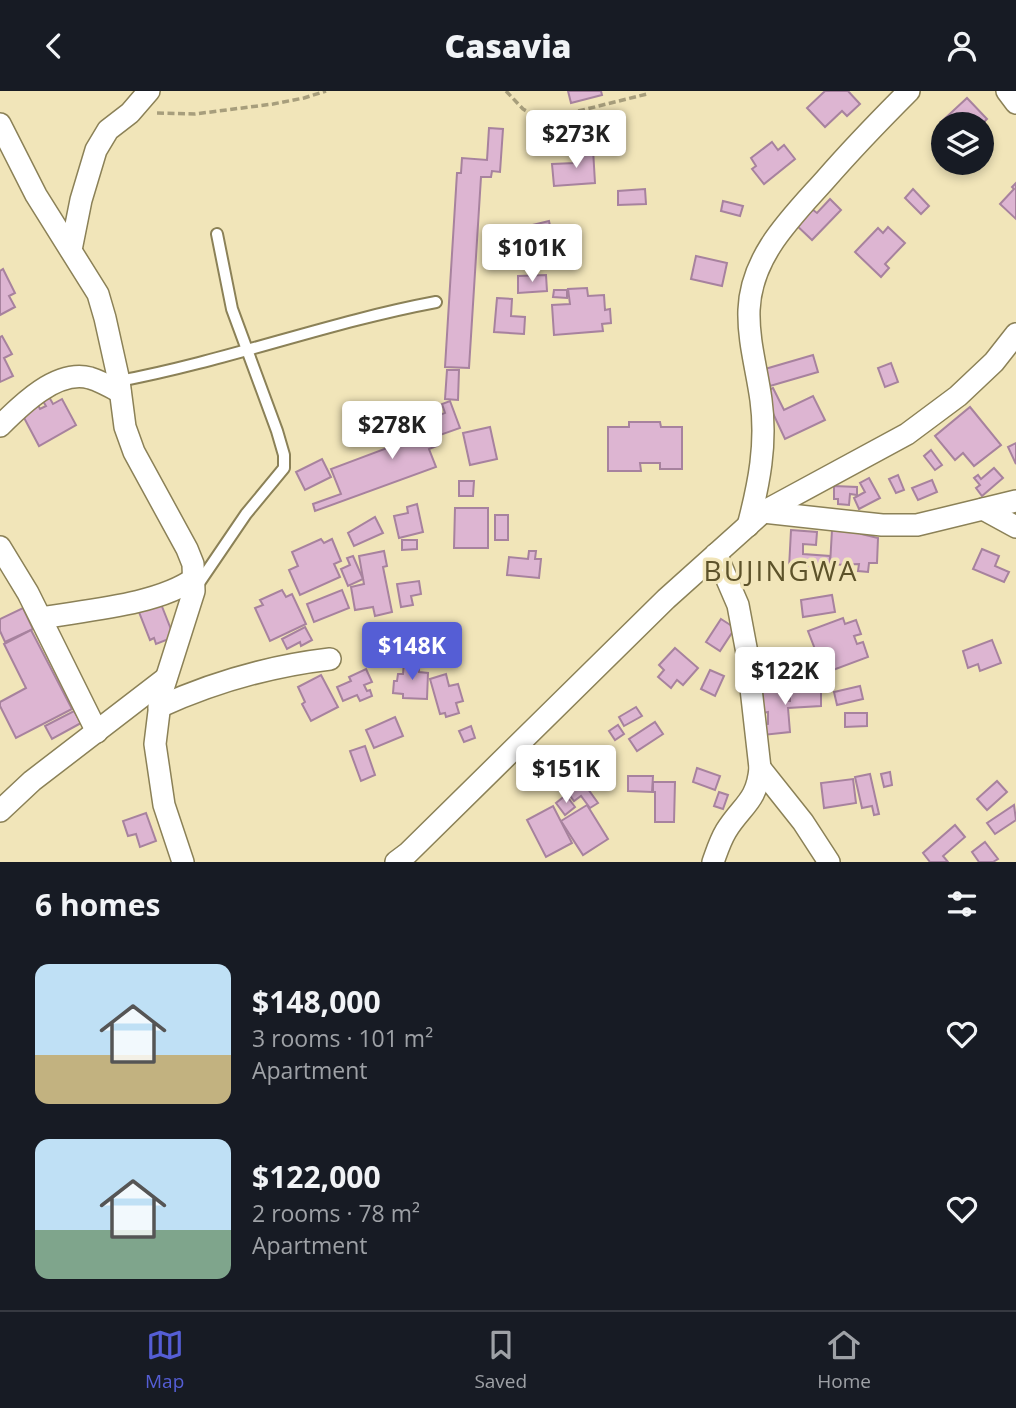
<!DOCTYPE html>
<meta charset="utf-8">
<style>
:root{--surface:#171b24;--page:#20242c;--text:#f1f3f6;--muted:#9ea1a6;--line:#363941;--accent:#555ed5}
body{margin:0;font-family:"Open Sans",sans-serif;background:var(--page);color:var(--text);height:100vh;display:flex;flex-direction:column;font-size:26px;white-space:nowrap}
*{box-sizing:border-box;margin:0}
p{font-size:23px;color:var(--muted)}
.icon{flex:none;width:38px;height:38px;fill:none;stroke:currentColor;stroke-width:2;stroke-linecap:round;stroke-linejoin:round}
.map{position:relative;height:771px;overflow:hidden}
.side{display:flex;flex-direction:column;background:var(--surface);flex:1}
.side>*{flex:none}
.tools{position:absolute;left:931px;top:21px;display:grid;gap:14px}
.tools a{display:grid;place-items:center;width:63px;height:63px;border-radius:50%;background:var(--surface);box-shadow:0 4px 10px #0003;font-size:35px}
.price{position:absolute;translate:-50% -60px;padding:0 16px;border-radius:7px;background:#fff;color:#222;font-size:23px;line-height:46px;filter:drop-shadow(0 2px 4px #0008)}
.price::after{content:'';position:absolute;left:50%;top:42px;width:21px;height:16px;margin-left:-10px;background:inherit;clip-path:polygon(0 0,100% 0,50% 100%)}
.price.active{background:var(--accent);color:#fff}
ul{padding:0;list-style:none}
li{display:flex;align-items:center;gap:21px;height:175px;padding:0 35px}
li span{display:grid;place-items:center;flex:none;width:196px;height:140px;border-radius:14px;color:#555}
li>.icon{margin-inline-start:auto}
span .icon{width:84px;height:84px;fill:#fffc;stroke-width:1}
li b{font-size:30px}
h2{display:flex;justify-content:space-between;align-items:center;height:84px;padding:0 35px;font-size:30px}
header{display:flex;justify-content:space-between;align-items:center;height:91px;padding:0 35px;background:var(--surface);font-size:32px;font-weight:800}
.dock{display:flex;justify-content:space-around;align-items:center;height:98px;border-top:2px solid var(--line);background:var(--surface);font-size:19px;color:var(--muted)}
.dock a{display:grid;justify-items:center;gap:4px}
.dock .active{color:var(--accent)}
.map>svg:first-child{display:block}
.building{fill:#ddb5d2;stroke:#a7829e;stroke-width:2}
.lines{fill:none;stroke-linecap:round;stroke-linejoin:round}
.lane-casing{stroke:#8b8157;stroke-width:14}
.street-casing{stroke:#8b8157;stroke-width:24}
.path{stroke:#a79e7c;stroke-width:3.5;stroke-dasharray:7 3.5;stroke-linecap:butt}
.lane{stroke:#fff;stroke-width:10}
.street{stroke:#fff;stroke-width:21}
.labels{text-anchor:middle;stroke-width:7;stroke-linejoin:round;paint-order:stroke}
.quarter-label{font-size:28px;letter-spacing:2px;fill:#5c522a;stroke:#f1e5b9}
</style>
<header><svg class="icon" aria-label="back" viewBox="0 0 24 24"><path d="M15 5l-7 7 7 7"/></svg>Casavia<svg class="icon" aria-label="person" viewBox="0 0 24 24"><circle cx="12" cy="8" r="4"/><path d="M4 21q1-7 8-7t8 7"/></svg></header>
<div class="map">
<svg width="1016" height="771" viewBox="0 0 1016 771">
<rect width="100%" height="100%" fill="#f1e5b9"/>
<g class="building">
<polygon points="568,0 601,0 602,4 571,12"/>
<polygon points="825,0 848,0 860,13 847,25 842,20 825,36 807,17"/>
<polygon points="967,7 987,28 982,33 944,33 941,31"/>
<polygon points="489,37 503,38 500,81 492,80 491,86 481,86 469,277 445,276 457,82 461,82 462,67 487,69"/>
<polygon points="772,51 778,59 784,54 795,68 764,93 752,78 756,75 751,67"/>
<polygon points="593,58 595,92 554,95 552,73 575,72 574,59"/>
<polygon points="1016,92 1016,128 1000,113 1014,98 1012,96"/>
<polygon points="645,98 646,113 618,114 618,100"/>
<polygon points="913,98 929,115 921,123 905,107"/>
<polygon points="830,108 841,119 812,149 793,131 808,115 817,122"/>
<polygon points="723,110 743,115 740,125 721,120"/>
<polygon points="549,130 553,149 520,156 516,138"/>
<polygon points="888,136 905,152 885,173 889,177 881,186 855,161 878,137 883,142"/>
<polygon points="696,165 727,172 722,195 691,188"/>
<polygon points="3,178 15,202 9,205 15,216 0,224 0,180"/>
<polygon points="546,184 547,200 518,202 518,185"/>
<polygon points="587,197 588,205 604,204 605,219 610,218 611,232 602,233 603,240 554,244 552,214 570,213 568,198"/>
<polygon points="554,199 567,199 567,207 553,206"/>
<polygon points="497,207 512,208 511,225 525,226 524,243 494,241"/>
<polygon points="2,245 12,263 4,267 13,285 0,291 0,246"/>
<polygon points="813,264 818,281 770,295 765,278"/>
<polygon points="891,272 898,291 885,296 878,277"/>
<polygon points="447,279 459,279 458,309 445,308"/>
<polygon points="773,297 784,319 813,305 825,329 785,348 763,301"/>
<polygon points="48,304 53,313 62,308 76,334 39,355 22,323 38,314 40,318 46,315 41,307"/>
<polygon points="450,310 460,337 434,346 437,355 429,358 436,376 315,420 313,413 341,403 331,378 422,344 418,332 445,322 442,313"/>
<polygon points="970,316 1001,354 974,375 963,362 955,369 935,345"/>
<polygon points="629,331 660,331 661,336 682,336 682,378 660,378 660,372 640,372 641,380 608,380 608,336 629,336"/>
<polygon points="490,336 497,368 470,374 463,342"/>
<polygon points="1016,352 1016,373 1008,356"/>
<polygon points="931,359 942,374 935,379 924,365"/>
<polygon points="322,368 331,386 305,399 296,381"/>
<polygon points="994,377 1003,387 982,405 976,397 980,394 974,387 978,384 981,388"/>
<polygon points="898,384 904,399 896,402 889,388"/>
<polygon points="869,387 880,407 859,418 854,407 865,401 860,392"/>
<polygon points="932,389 937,401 918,409 912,397"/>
<polygon points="459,390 474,390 473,405 459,405"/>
<polygon points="834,395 857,396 857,404 850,403 849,414 838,413 838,408 834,408"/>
<polygon points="417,413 423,441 399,447 394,425 408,422 407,416"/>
<polygon points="455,417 488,417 488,457 454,457"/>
<rect x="495" y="424" width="13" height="25"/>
<polygon points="375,426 383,442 354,455 348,442"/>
<polygon points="861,436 861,443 878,447 877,472 869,472 868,481 858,480 859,473 830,474 832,439 846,440"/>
<polygon points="791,439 817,441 816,454 803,453 803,463 830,465 829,480 789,477"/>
<polygon points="321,448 324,452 332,448 341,470 334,473 340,486 300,504 289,479 298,475 292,461"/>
<polygon points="402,449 417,449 417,458 402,459"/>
<polygon points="982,458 999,465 995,475 1009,481 1004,491 973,478"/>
<polygon points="384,460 387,475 383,476 392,521 375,525 373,516 355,519 351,496 364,493 359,465"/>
<polygon points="529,460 536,460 535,468 541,468 539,487 507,484 509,466 528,468"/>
<polygon points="353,465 363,488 348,495 341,478 350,474 347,467"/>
<polygon points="419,490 421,503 411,505 413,514 401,516 397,493"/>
<polygon points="282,499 286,506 292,503 306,533 270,550 255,517 263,514 260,509"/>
<polygon points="342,499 349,517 314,531 307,513"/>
<polygon points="832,504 835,521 803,526 801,509"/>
<polygon points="161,513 174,546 156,553 154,547 150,549 139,521"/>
<polygon points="23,517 33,538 5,551 0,540 0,528"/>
<polygon points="843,527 845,533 856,529 861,543 854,545 857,553 863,551 868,566 833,579 828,567 820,571 808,540"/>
<polygon points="721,528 735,537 720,560 706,551"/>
<polygon points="305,536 312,549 301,555 300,551 287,558 282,548"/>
<polygon points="31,539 72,618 16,647 0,615 0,611 26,597 4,553"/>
<polygon points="992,549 1001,572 980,580 978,573 968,577 963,560"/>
<polygon points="675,557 698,577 683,594 677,589 671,597 658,586 664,579 659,574"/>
<polygon points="404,570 419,571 419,581 428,582 427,608 403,607 403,603 393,602 394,590 397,590 398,583 403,583"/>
<polygon points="366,578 372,591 364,594 367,600 370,599 372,605 360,610 357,604 343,610 337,596 351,590 349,586"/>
<polygon points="710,579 724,585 715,605 701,598"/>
<polygon points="446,583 449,595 458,593 463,610 456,612 459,622 446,626 445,622 440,623 430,588"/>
<polygon points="321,584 338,616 311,630 302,613 305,611 298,596"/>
<polygon points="785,595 786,610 790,610 790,600 821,598 821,615 788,617 790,641 763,644 762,634 768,633 768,621 763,622 759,598"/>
<polygon points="860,595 863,608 837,614 834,601"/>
<polygon points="636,616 642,625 624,635 619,626"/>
<polygon points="74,620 81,632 52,648 45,635"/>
<polygon points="845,622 867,622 867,635 845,636"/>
<polygon points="395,626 403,645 374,657 366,639"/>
<polygon points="655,631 663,643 637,660 629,648"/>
<polygon points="618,634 624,643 615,649 609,640"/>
<polygon points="471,635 475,647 464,651 459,640"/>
<polygon points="365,655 375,684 361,690 350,660"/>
<polygon points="697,677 720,685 715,699 693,691"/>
<polygon points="533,679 548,692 544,697 529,684"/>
<polygon points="575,680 598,712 590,717 581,705 574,710 560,691"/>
<polygon points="890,681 892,694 884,696 881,683"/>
<polygon points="870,683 879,723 874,724 872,715 862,717 855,686"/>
<polygon points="628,685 653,685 652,701 628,700"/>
<polygon points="853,688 856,712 824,717 821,692"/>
<polygon points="997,690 1007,701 987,719 977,708"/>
<polygon points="653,691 675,691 674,731 655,731 655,701 653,701"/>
<polygon points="719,701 728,704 723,718 714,715"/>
<polygon points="566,704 575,716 565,724 556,712"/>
<polygon points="587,714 608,748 583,764 561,730"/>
<polygon points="1014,714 1016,729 995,743 987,732"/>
<polygon points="553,715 572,752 546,766 527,729"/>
<polygon points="146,722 156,750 140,756 136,743 128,745 123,730"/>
<polygon points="955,734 965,746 943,765 948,771 930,771 923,762"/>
<polygon points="985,751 998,768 993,771 979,771 972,761"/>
</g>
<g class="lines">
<g class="lane-casing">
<g id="lane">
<path d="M 119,290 C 226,270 329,231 436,211"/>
<polyline points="197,495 246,423 284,377 284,364 277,340 232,218 217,143"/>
</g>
</g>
<g class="street-casing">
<g id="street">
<polyline points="1007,0 1016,12"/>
<polyline points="0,33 36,104 98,203 105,227 119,290 125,336 134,361 187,458 193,473 194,500 161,604 155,653 164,714 183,771"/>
<polyline points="71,159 81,109 96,59 108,39 130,22 149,0"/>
<path d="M 0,335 C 21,314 57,278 90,287 C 100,290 111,296 120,301"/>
<polyline points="983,418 1016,436"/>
<polyline points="763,421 882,434 917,434 1016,410"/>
<path d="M 748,435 C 759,393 767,353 761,309 C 757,279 748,250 749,219 C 751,165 791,127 825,89 C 852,58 880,29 909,0"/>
<polyline points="0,456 28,502 97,641"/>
<path d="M 41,527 C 86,519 158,514 195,487"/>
<path d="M 159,616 C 214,591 270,575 330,568"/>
<polyline points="760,677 803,731 829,771"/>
<polyline points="0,720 32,690 166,587"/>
<polyline points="396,771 408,762 666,508 763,421 907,343 958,305 994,271 1016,243"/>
<path d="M 713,771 C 717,760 720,750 726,740 C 742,714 757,711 760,677 L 747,562 L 738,514 L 716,463"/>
</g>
</g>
<g class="path">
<polyline points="506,0 523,18 542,29 647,3"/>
<polyline points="157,22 195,23 273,13 304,7 326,0"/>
</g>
<use href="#lane" class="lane"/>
<use href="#street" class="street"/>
</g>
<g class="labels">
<g class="quarter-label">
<text x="781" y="490">BUJINGWA</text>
</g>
</g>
</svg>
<div class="tools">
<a><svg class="icon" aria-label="layers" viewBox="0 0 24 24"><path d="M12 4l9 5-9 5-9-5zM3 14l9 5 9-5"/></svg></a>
</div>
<b class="price" style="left:576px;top:79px">$273K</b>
<b class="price" style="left:532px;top:193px">$101K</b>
<b class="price" style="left:392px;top:370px">$278K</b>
<b class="price active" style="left:412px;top:591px">$148K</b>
<b class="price" style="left:785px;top:616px">$122K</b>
<b class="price" style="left:566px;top:714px">$151K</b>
</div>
<section class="side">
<h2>6 homes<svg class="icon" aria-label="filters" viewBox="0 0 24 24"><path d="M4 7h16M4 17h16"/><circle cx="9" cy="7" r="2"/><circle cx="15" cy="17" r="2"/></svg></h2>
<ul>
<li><span style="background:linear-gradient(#bfe0f5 65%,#c2b280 0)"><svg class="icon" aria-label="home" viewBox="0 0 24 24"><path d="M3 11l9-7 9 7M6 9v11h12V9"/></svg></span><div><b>$148,000</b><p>3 rooms · 101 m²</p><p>Apartment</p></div><svg class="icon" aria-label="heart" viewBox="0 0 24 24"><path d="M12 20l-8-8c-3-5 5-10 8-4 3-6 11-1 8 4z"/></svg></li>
<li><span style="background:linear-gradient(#bfe0f5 65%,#7fa58c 0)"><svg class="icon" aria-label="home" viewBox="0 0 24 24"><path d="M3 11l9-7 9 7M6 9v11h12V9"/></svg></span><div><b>$122,000</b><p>2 rooms · 78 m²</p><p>Apartment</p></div><svg class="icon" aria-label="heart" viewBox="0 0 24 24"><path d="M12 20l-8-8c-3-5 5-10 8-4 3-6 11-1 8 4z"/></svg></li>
</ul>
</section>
<nav class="dock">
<a class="active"><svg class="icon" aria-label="map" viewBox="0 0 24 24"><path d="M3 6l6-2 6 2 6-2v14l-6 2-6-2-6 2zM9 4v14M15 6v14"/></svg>Map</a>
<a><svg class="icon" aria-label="saved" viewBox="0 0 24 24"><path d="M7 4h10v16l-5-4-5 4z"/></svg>Saved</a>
<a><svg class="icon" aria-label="home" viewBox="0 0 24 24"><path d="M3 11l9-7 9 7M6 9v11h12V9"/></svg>Home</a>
</nav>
